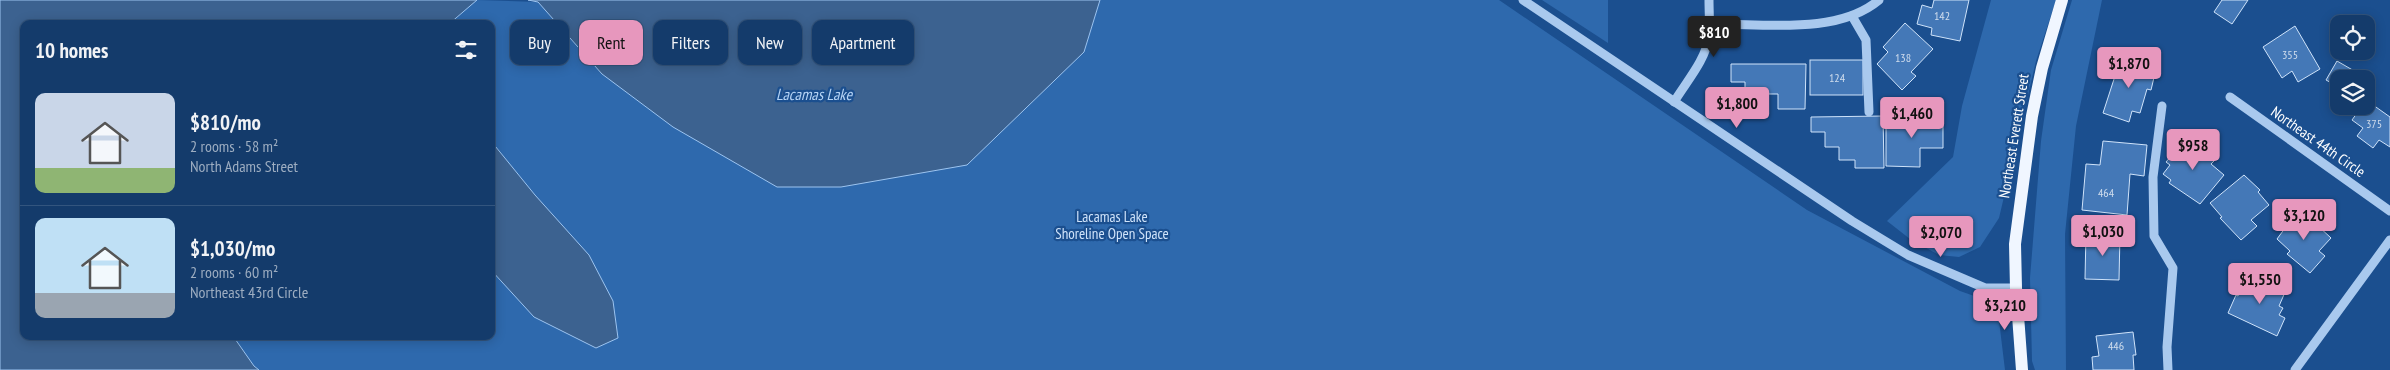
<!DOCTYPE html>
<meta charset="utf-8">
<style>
:root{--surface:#143b6b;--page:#1d4271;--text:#f1f3f6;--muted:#9dadc1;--line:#33557e;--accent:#e797bd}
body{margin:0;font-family:"PT Sans Narrow",sans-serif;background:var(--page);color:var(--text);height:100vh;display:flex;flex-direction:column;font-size:19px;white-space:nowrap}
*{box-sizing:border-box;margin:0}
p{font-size:16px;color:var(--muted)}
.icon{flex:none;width:28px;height:28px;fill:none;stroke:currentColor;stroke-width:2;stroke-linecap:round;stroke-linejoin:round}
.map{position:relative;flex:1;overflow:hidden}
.side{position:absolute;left:20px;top:20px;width:475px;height:320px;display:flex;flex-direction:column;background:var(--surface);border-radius:10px;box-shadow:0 2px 12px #0003,0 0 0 1px var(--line)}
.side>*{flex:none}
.banner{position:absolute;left:510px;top:20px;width:475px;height:45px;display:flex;gap:10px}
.buttons{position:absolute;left:2330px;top:15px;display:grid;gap:10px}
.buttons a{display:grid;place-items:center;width:45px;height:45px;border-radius:10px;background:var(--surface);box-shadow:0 2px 12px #0003,0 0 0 1px var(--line);font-size:25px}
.price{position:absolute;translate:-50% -42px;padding:0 11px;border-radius:5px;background:var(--accent);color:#111;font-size:16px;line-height:32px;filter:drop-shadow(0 1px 2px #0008)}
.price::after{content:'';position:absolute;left:50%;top:30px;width:15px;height:11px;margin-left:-8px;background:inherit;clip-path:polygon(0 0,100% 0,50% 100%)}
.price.selected{background:#222;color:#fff}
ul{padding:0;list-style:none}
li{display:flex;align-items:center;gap:15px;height:125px;padding:0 15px}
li+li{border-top:1px solid var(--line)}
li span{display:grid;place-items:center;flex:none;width:140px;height:100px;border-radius:10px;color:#555}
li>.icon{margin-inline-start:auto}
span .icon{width:60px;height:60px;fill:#fffc;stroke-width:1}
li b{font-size:21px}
h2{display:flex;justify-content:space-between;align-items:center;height:60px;padding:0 15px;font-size:21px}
.pill{padding:0 18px;border-radius:10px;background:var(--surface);box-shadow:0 2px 12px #0003,0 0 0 1px var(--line);font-size:18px;line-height:45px}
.pill.selected{background:var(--accent);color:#111}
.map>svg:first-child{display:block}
.green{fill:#2e69ad}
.water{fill:#3c6290;stroke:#9cc4f0}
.building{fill:#4478b7;stroke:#cfe3fa}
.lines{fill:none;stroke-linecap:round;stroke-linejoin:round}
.minor{stroke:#a9c9ee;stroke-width:9}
.major{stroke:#f0f6ff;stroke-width:12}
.labels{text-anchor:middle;stroke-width:4.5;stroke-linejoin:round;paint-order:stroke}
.number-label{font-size:12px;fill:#d0dded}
.street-label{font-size:15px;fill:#fff;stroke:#1b4f8f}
.park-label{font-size:15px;fill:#cfe3fa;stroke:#1b4f8f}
.water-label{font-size:16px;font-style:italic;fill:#b5d3f5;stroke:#1b4f8f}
</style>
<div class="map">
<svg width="2390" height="370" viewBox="0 0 2390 370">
<rect width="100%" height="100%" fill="#1b4f8f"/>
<g class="green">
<polygon points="477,0 538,2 603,74 841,187 1084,52 1100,0 1499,0 1807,210 1960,291 1997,304 2005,370 259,370 254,366 233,336 491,336 491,269 535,195 491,141 491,24 449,24"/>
<polygon points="1542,0 1608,0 1608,43"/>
<polygon points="1991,0 2056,0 2036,61 1999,218 1980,247 1959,257 1939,255 1910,239 1887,221 1953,157 1962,106"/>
<polygon points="2072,0 2102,0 2076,126 2065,234 2066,370 2035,370 2032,361 2030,278 2041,141 2051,70"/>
</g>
<g class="water">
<polygon points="0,0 477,0 449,24 24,24 24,336 233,336 254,366 259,370 0,370"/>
<polygon points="528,0 1100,0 1084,52 967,165 841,187 777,187 673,127 602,74 538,2"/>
<polygon points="491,141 535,195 589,255 613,301 618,338 596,348 534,317 491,270"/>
</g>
<g class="building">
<polygon points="1934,0 1969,0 1960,41 1931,35 1932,28 1917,24 1922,5 1932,8"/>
<polygon points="2222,0 2248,0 2232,24 2214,12"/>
<polygon points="1905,23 1933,49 1911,72 1916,76 1902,90 1877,64 1888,52 1883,47"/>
<polygon points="2295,26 2320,69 2298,82 2292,71 2282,78 2263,47"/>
<polygon points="2122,57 2156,69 2151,90 2147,89 2140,113 2132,111 2129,122 2103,113 2115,76 2111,71 2113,67 2118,66"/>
<rect x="1810" y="60" width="53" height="35"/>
<polygon points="2337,61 2363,76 2362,79 2339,79 2339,87 2326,80"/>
<polygon points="1731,64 1806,64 1805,109 1778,109 1778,94 1745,94 1745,82 1731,82"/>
<polygon points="2366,100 2390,117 2390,147 2379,140 2373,148 2357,136 2363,128 2352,120 2362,106 2366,106"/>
<polygon points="1883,116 1884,168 1855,168 1855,160 1839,160 1839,147 1825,147 1825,132 1811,132 1811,117"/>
<polygon points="1886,117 1943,117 1943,148 1920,148 1920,167 1886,166"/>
<polygon points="2191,137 2211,153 2209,156 2215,160 2211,164 2224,175 2200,204 2169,183 2171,180 2163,174 2170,165 2166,162 2179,147 2181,148"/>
<polygon points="2103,141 2147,145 2144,176 2130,174 2127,215 2082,210 2086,164 2100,165"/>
<polygon points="2244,175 2260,190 2258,192 2269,205 2251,220 2257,226 2241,240 2220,218 2222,217 2210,203"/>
<polygon points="2302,211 2331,238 2319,251 2325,256 2310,273 2287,254 2290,251 2277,239 2294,216 2296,218"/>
<polygon points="2086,234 2120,234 2119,280 2085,279"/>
<polygon points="2254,275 2286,290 2279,306 2283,308 2279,315 2285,318 2277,336 2228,313 2236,295 2238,296 2241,288 2246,290 2250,278 2252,279"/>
<polygon points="2133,332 2136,355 2133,355 2134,370 2093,370 2092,357 2099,356 2096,336"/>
</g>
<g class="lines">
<g class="minor">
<polyline points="1523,0 1852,221 1908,255 1985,288 2016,288"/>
<polyline points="1852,16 1866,40 1869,112"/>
<path d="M 1709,24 C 1762,23 1836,36 1879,0"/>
<polyline points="2230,97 2390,211"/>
<path d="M 1674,102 C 1686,82 1706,60 1709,36 C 1710,24 1709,12 1709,0"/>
<polyline points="2162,106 2153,177 2154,236 2173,268 2167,347 2168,370"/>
<polyline points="2295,370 2390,240"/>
</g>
<polyline class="major" points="2022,370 2016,288 2015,244 2032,116 2042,68 2062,0"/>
</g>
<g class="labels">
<g class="number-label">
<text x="1942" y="20">142</text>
<text x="2290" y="59">355</text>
<text x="1903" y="62">138</text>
<text x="1837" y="82">124</text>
<text x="2374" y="128">375</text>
<text x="2106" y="197">464</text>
<text x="2116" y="350">446</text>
</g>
<g class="street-label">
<text transform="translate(2014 136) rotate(-81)" y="5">Northeast Everett Street</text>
<text transform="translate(2318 142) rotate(35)" y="5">Northeast 44th Circle</text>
</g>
<g class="park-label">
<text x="1112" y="222">Lacamas Lake<tspan x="1112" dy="17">Shoreline Open Space</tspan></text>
</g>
<g class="water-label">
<text x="814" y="100">Lacamas Lake</text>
</g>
</g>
</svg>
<div class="buttons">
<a><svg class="icon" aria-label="locate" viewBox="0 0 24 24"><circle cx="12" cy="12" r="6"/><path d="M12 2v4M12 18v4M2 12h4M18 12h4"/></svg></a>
<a><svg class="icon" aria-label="layers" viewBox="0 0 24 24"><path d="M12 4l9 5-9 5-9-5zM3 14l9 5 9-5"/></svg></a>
</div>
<b class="price selected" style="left:1714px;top:58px">$810</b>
<b class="price" style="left:2129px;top:89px">$1,870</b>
<b class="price" style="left:1737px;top:129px">$1,800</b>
<b class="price" style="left:1912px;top:139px">$1,460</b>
<b class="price" style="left:2193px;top:171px">$958</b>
<b class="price" style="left:2304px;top:241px">$3,120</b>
<b class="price" style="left:2103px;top:257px">$1,030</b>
<b class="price" style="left:1941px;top:258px">$2,070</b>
<b class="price" style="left:2260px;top:305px">$1,550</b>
<b class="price" style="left:2005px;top:331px">$3,210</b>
<div class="banner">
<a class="pill">Buy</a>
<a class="pill selected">Rent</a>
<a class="pill">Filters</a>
<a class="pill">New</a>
<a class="pill">Apartment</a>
</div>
<section class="side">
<h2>10 homes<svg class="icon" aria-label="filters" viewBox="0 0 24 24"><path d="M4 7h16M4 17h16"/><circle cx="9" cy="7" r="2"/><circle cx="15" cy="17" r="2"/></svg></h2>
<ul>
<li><span style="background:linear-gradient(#c9d6e8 75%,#8fb573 0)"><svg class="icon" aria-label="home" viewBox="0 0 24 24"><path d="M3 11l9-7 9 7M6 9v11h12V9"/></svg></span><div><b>$810/mo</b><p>2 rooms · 58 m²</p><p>North Adams Street</p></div></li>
<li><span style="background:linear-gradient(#bfe0f5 75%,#9aa5b1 0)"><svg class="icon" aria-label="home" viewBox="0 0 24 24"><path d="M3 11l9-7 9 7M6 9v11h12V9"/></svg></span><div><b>$1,030/mo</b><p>2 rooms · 60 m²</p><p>Northeast 43rd Circle</p></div></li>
</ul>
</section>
</div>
